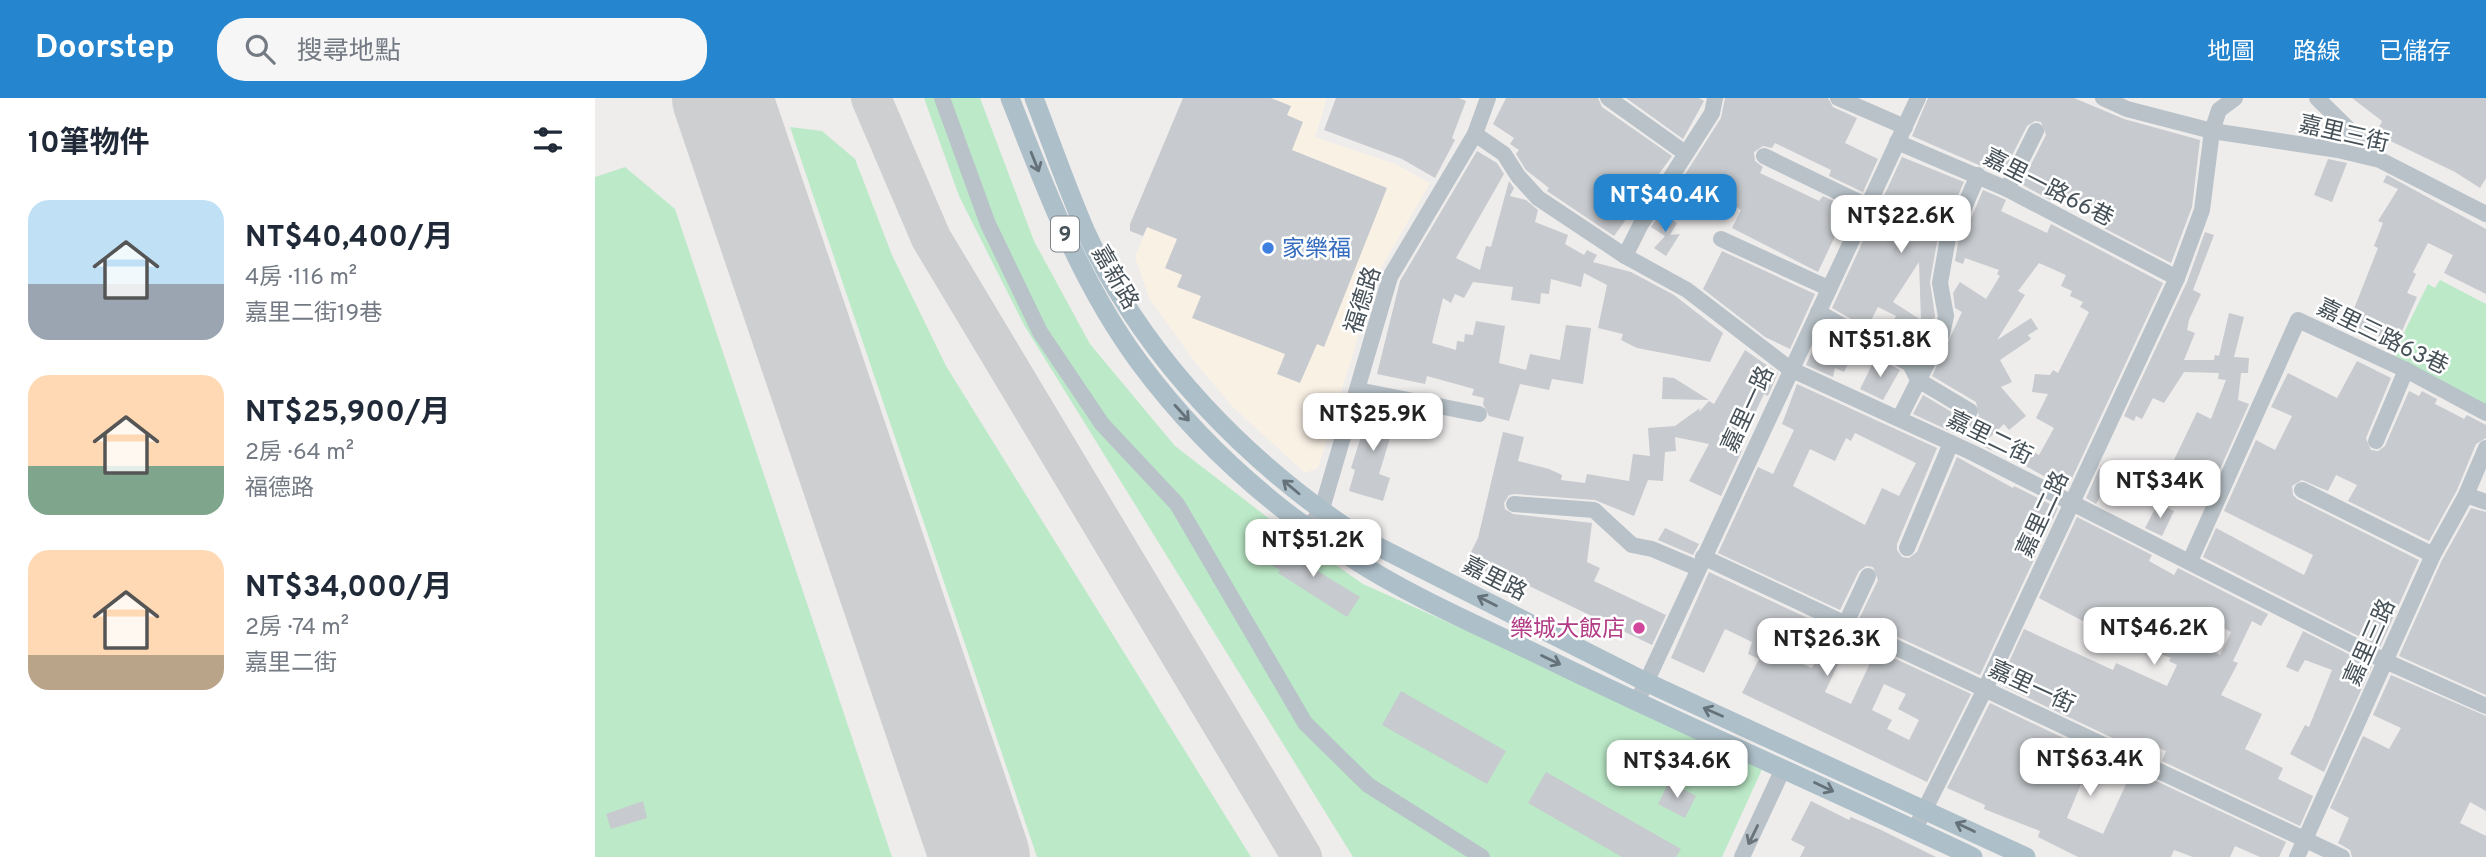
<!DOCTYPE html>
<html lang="zh-TW">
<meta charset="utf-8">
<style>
:root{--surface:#fff;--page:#f6f6f7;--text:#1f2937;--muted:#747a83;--accent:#2585cf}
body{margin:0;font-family:Overpass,"Noto Sans TC",sans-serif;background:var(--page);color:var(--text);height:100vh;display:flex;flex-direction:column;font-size:26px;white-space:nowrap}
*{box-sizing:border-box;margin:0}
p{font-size:23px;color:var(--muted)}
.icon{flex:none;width:38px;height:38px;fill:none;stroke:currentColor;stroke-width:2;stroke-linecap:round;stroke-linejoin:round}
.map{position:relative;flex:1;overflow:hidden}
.drawer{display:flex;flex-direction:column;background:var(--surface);width:595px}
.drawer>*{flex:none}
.price{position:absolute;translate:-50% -60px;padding:0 16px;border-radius:14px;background:#fff;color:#222;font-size:23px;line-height:46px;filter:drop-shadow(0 2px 4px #0008)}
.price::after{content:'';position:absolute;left:50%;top:42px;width:21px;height:16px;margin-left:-10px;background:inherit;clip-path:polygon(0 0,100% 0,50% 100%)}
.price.active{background:var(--accent);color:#fff}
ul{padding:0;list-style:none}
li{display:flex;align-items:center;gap:21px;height:175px;padding:0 28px}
li span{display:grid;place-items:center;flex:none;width:196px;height:140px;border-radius:21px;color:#555}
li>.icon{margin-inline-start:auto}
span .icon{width:84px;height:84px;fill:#fffc;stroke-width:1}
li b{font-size:30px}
h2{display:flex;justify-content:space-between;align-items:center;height:84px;padding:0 28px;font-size:30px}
header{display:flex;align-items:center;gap:42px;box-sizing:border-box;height:98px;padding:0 35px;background:var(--accent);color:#fff}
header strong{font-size:33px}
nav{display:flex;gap:38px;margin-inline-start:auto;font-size:24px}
.search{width:490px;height:63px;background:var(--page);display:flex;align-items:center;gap:18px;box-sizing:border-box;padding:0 24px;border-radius:28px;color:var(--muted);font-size:26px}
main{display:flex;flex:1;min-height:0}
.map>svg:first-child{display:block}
.commercial{fill:#faf1e5}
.green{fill:#bceac8}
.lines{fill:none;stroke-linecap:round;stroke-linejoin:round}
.taxiway{stroke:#cecfd1;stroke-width:40}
.runway{stroke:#cecfd1;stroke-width:100}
.building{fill:#c7cace;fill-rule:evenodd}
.minor{stroke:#b8c2c8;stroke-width:16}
.major{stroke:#adbfc9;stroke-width:19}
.oneway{stroke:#65727a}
.oneway2{stroke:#68737a}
.shop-dot{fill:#3f7fe0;stroke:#fff;stroke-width:2.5}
.hotel-dot{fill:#d1479c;stroke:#fff;stroke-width:2.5}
.labels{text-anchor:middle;stroke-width:5;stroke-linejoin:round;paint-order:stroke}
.shield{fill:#fff;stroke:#7e858a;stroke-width:2}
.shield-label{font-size:21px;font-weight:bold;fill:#465158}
.street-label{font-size:23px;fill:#465158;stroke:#fff}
.shop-label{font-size:23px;fill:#366cbe;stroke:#fff;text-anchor:start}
.hotel-label{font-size:23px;fill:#b23c85;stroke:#fff;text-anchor:end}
</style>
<header>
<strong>Doorstep</strong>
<div class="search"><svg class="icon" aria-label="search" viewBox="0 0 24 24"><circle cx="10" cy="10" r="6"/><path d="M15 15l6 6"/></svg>搜尋地點</div>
<nav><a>地圖</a><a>路線</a><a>已儲存</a></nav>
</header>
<main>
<section class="drawer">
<h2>10筆物件<svg class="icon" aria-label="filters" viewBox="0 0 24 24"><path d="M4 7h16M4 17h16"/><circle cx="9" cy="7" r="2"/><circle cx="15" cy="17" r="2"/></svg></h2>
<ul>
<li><span style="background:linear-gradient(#bfe0f5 60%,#9aa5b1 0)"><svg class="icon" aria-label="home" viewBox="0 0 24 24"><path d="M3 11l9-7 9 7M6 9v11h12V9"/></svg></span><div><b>NT$40,400/月</b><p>4房 · 116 m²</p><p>嘉里二街19巷</p></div></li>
<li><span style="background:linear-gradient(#ffd9b3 65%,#7fa58c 0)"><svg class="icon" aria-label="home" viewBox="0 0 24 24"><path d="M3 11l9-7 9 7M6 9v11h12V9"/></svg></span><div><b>NT$25,900/月</b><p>2房 · 64 m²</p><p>福德路</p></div></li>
<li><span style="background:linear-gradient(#ffd9b3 75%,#b9a48a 0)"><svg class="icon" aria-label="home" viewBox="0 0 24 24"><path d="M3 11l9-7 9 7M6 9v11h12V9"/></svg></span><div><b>NT$34,000/月</b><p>2房 · 74 m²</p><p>嘉里二街</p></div></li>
</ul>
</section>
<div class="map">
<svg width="1891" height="759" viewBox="0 0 1891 759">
<rect width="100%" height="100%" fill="#efecec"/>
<polygon class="commercial" points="607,0 732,0 720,39 800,66 835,85 782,177 723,370 710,375 638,309 600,264 554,200 540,159"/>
<g class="green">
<polygon points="329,0 385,0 439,143 495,246 580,348 672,419 768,486 1169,667 1127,759 758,759 429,227 364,98"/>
<polygon points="195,29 227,33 260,61 297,157 351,268 656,759 442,759"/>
<polygon points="30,69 80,111 297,759 0,759 0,79"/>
<polygon points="1845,182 1891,206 1891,307 1798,257 1833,186 1840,190"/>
</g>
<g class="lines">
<polyline class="taxiway" points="276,0 336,140 707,759"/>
<polyline class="runway" points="127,0 385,759"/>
</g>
<g class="building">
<polygon points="588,0 676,0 696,8 692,17 708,24 697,52 792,90 729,249 722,246 705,285 682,276 690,256 597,220 606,198 582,189 587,177 570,170 582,141 552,129 548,138 535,133 535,126"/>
<polygon points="741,0 864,0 871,3 857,40 860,42 840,80 807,61 729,32"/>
<polygon points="911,0 1003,0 1007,9 1077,58 1019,138 952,93 954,90 931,72 921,56 924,52 915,46 919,40 898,26"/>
<polygon points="1031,0 1104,0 1109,3 1088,41"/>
<polygon points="1130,0 1233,0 1238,9 1262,20 1250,45 1283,61 1268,94 1234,78 1236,72 1180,45 1177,50 1168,48 1159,54 1160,63 1168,69 1165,75 1224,103 1228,98 1259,113 1248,137 1242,134 1223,174 1137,130 1146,112 1089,78 1126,20"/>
<polygon points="1333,0 1479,0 1529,21 1605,42 1597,109 1576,165 1499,125 1504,114 1460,97 1457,103 1426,86 1451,37 1446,24 1440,23 1432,28 1407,77 1317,38"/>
<polygon points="1757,0 1891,0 1891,80 1885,90 1860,74 1781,36 1787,23"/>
<polygon points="882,53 902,65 909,76 861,160 885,172 891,148 896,149 914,83 919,90 915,98 931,102 943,112 940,124 973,137 970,146 989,157 992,152 1002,157 998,164 1036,174 1079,197 1128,235 1115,264 1042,250 1026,242 1028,236 1003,230 1012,187 989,175 986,189 956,181 954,196 946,195 945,206 916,202 918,189 878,184 869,200 860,196 856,205 848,200 837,245 861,252 862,243 869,244 870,236 878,237 881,223 910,228 904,265 931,272 935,256 965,262 971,227 996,230 988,286 957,281 954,292 925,286 914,323 894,318 888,306 889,300 877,297 879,291 832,278 830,286 782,276 805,183"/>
<path d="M 1307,59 L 1369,84 L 1353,120 L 1344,132 L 1335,184 L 1340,218 L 1337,232 L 1321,257 L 1290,240 L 1301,218 L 1283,209 L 1272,230 L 1237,210 ZM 1324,164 L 1326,222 L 1298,204 Z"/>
<polygon points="1733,61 1752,65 1737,104 1719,97"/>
<polygon points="1792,77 1891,131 1891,196 1849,175 1858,157 1833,145 1818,174 1821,176 1812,195 1822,199 1803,242 1791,236 1789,240 1753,226 1783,150 1779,148 1788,125 1783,123 1803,91 1788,84"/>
<polygon points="1388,92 1411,102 1406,113 1452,135 1456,126 1568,185 1472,391 1420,362 1427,348 1444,357 1459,330 1441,320 1453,296 1437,294 1440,276 1455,277 1458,272 1463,275 1494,214 1485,209 1488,204 1475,198 1477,193 1466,188 1471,177 1444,165 1423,193 1430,197 1402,242 1436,220 1443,231 1433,237 1436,241 1405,262 1417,284 1406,289 1431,318 1414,332 1409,326 1392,342 1399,350 1396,352 1318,316 1328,297 1370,322 1379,322 1384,318 1381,304 1337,278 1367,214 1360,210 1358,195 1365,184 1391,201 1405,178 1402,176 1404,172 1370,160 1368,166 1360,163 1364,139 1372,130"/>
<polygon points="1066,115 1082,125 1075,137 1085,136 1071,158 1059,150 1070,138 1056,129"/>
<polygon points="1610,134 1619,137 1598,192 1606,196 1594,222 1592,232 1600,235 1589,262 1619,262 1620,257 1624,258 1634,215 1649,219 1639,259 1654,260 1653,275 1646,275 1643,302 1654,306 1621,380 1578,364 1602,314 1616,321 1631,282 1623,281 1624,275 1589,274 1569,305 1558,300 1547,321 1541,318 1539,323 1529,318 1592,184"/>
<polygon points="1127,153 1220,196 1195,251 1170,239 1108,191"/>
<polygon points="1228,229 1262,248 1249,274 1240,270 1238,279 1211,267"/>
<polygon points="1150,252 1183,275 1173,298 1169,296 1149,338 1146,355 1126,398 1094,383 1114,346 1080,339 1081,353 1070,354 1068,383 1053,382 1039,418 1000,402 920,396 914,397 909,405 910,411 918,416 997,425 992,464 1005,470 999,483 1071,517 1057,547 897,470 895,475 871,464 883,440 908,334 929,339 923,363 954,371 967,377 966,382 990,385 992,376 1034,383 1038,356 1055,358 1053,330 1080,328 1105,310 1104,314 1114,303 1119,306"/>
<polygon points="1281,259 1305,272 1288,302 1265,291"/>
<polygon points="1762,263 1796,280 1771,340 1776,352 1783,353 1790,348 1814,293 1824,298 1827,293 1842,301 1840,306 1852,312 1869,321 1872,317 1891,327 1891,340 1881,346 1862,392 1834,443 1753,403 1762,387 1741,377 1733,393 1707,382 1697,388 1698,397 1702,401 1824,462 1785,549 1608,459 1621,430 1709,477 1718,457 1629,413 1661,342 1680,352 1697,318 1676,309 1693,275 1742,300"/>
<polygon points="1068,279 1079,280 1114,302 1067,301"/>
<path d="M 1202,286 L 1342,350 L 1302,446 L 1302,452 L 1307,459 L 1314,460 L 1322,454 L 1362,359 L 1418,390 L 1419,388 L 1463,410 L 1385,577 L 1264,521 L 1283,482 L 1278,469 L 1271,468 L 1264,473 L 1245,512 L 1123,455 L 1163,369 L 1178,376 L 1199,332 L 1187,326 ZM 1260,335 L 1321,365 L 1304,398 L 1287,390 L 1270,427 L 1198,388 L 1215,351 L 1240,363 L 1251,340 L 1256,343 Z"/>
<polygon points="781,306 804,311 784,376 795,380 788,403 754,393 760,372 756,370 776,307 780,309"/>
<polygon points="1504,371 1517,379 1501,406 1491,400"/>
<polygon points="1563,405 1579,413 1567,438 1550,430"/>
<polygon points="1876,410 1891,414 1891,597 1804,558 1847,462"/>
<path d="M 1482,419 L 1557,457 L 1554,463 L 1579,477 L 1583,470 L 1673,516 L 1666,528 L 1657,523 L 1638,563 L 1643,565 L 1626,597 L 1667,616 L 1650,651 L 1688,670 L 1683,681 L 1718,698 L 1705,728 L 1567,663 L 1571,653 L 1548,643 L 1543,652 L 1404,586 L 1429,531 L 1518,572 L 1521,565 L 1572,588 L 1582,567 L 1574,563 L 1576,560 L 1507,533 L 1444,500 ZM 1613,522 L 1636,534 L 1625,557 L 1602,544 Z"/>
<polygon points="1070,430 1104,446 1098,457 1063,442"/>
<polygon points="703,444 715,452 711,457 725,466 721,472 765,499 752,519 683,475 685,472 674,465 684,449 695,456"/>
<path d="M 1114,474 L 1376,596 L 1332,684 L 1147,595 L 1164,561 L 1153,556 L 1157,544 L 1130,531 L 1109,575 L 1076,560 ZM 1194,534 L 1227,550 L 1217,570 L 1183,555 ZM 1250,551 L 1276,563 L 1256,606 L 1230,594 ZM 1289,586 L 1311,596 L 1303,611 L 1324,622 L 1314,642 L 1292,631 L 1297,622 L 1277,612 Z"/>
<polygon points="1708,533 1777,568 1729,674 1695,656 1710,627 1714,629 1737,572 1710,562 1703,574 1691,569"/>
<polygon points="1796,577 1891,618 1891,713 1875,704 1865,725 1891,738 1891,759 1757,759 1755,752 1743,745 1754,720 1735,710 1768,638 1794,651 1806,630 1778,617"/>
<polygon points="806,593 911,653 892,686 787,627"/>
<polygon points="1395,605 1513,661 1495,692 1486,686 1472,720 1508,736 1533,682 1539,685 1544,675 1691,744 1684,759 1665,759 1640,748 1635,759 1598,759 1579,752 1576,759 1483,759 1443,739 1445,733 1389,711 1390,707 1352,690"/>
<polygon points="951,674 1086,751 1081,759 1027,759 933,705"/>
<polygon points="1074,684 1101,698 1090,720 1063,706"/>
<polygon points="48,703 52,720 16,731 11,716"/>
<polygon points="1216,703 1254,722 1256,719 1284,731 1341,759 1205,759 1210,749 1196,742"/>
</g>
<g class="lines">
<g class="minor">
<polyline points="347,0 393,126 445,234 507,326 582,406 710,625 773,687 887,759"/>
<polyline points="1013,0 1090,55"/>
<polyline points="1243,0 1310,29"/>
<polyline points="1508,0 1532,11 1617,33 1743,52 1785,62 1891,116"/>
<polyline points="1722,0 1783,60"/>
<polyline points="880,36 909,56 923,78 943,100 1030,158 1092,192 1195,271 1378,355 1790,563 1891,608"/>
<polyline points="1302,44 1412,91 1582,180"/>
<polyline points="1169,58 1272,108"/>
<polyline points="1412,91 1441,33"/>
<polyline points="1126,141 1233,190"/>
<polyline points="1030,158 1046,126 1117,15 1120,0"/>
<polyline points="1223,214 1315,266 1323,282 1375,313"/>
<polyline points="763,292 884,316"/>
<polyline points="1305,319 1347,236 1351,218 1345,185 1354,134 1362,126 1383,77"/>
<polyline points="1781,343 1811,272"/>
<polyline points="1707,392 1838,457"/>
<polyline points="1871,397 1891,404"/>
<polyline points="919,406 999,412 1037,447 1057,451 1102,470"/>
<polyline points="712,430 726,414 795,179 880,36 893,0"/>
<polyline points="1312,450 1356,345"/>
<polyline points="1108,459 1747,759"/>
<polyline points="1595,463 1703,222 1811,272 1891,315"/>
<polyline points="1250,527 1273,478"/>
<polyline points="1042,604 1323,0"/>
<polyline points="1320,731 1390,591 1582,180 1607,112 1617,33 1624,12 1640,0"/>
<polyline points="1147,759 1188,671"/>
<polyline points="1702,759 1838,457 1871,397 1891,350"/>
</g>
<g class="major">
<path d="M 415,0 C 451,92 485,184 544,264 C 601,341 674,407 755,459 C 822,503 899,534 971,570 C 1106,635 1243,695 1378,759"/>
<path d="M 439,0 C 456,44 472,90 491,134 C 549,260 654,367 770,442 L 1051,584 L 1431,759"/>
</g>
</g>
<defs><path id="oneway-shaft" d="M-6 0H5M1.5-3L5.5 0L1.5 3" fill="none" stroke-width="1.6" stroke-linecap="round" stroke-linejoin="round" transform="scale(1.75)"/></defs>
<g class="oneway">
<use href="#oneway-shaft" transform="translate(440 64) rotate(68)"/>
<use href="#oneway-shaft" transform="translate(587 315) rotate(48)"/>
<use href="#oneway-shaft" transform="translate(696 389) rotate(-140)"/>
<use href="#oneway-shaft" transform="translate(892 503) rotate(-153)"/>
<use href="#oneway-shaft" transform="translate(956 562) rotate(26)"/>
<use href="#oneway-shaft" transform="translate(1118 614) rotate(-156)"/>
<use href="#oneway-shaft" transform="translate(1229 689) rotate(25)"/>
<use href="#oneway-shaft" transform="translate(1370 729) rotate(-154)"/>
</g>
<use class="oneway2" href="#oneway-shaft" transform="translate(1158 737) rotate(116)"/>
<circle class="shop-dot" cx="673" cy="150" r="7"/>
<circle class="hotel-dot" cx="1044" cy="530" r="7"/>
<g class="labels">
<rect class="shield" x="456" y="118.5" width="28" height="35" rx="5"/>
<g class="shield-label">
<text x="470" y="143">9</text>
</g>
<g class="street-label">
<text transform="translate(1749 35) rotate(13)" y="8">嘉里三街</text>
<text transform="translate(1454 89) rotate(27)" y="8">嘉里一路66巷</text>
<text transform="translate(521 179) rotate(60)" y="8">嘉新路</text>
<text transform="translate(767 202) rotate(-72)" y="8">福德路</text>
<text transform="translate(1788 238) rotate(26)" y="8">嘉里三路63巷</text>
<text transform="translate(1152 311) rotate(-65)" y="8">嘉里一路</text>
<text transform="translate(1395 339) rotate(26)" y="8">嘉里二街</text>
<text transform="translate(1447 416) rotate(-65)" y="8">嘉里二路</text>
<text transform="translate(900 480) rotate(27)" y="8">嘉里路</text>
<text transform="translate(1774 544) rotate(-66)" y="8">嘉里三路</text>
<text transform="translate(1437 588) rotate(25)" y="8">嘉里一街</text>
</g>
<g class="shop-label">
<text x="687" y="158">家樂福</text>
</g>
<g class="hotel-label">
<text x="1030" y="538">樂城大飯店</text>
</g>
</g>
</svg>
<b class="price active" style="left:1070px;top:136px">NT$40.4K</b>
<b class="price" style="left:1306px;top:157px">NT$22.6K</b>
<b class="price" style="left:1285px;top:281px">NT$51.8K</b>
<b class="price" style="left:778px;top:355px">NT$25.9K</b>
<b class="price" style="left:1565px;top:422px">NT$34K</b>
<b class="price" style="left:718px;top:481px">NT$51.2K</b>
<b class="price" style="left:1559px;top:569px">NT$46.2K</b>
<b class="price" style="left:1232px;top:580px">NT$26.3K</b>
<b class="price" style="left:1495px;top:700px">NT$63.4K</b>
<b class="price" style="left:1082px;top:702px">NT$34.6K</b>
</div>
</main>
